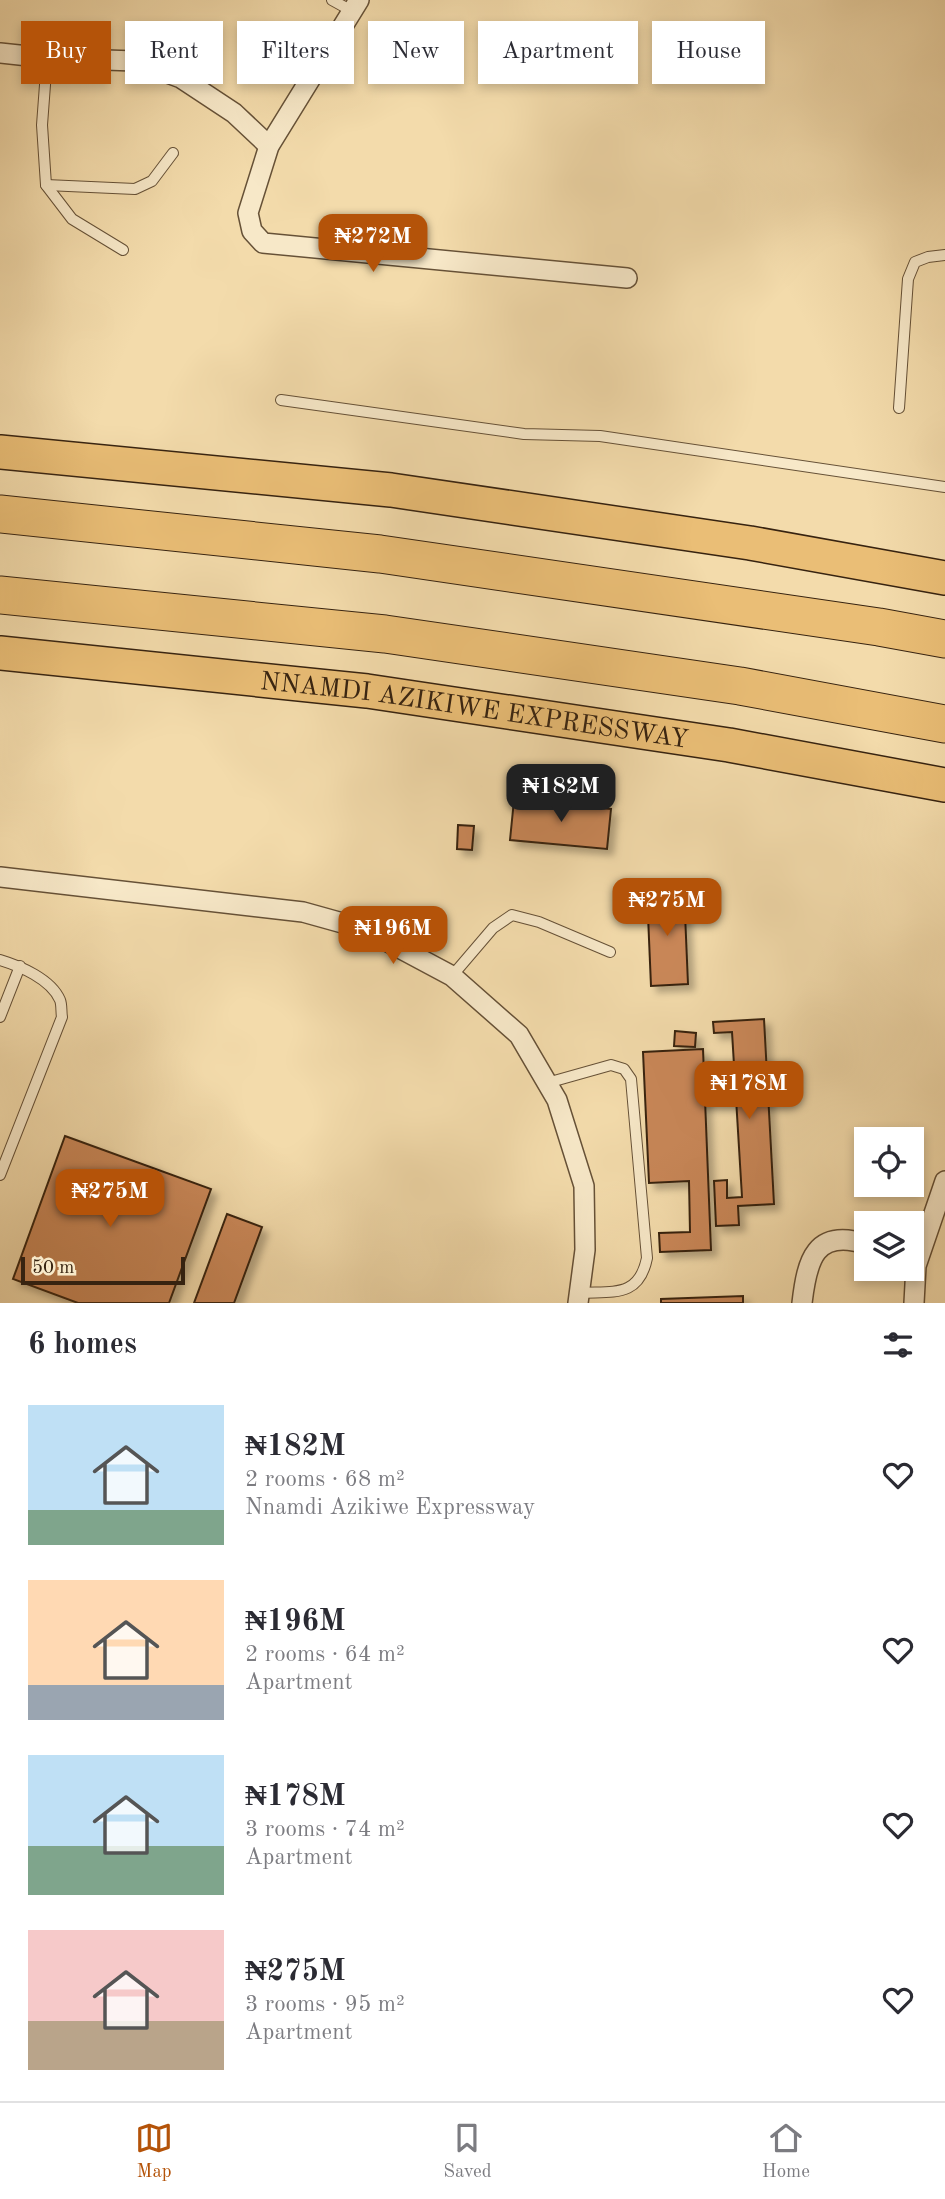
<!DOCTYPE html>
<meta charset="utf-8">
<style>
:root{--surface:#fff;--page:#f2f2f3;--text:#2b2b33;--muted:#7c7c81;--line:#e1e1e2;--accent:#b45309}
body{margin:0;font-family:"Old Standard TT",serif;background:var(--page);color:var(--text);height:100vh;display:flex;flex-direction:column;font-size:26px;white-space:nowrap}
*{box-sizing:border-box;margin:0}
p{font-size:23px;color:var(--muted)}
.icon{flex:none;width:38px;height:38px;fill:none;stroke:currentColor;stroke-width:2;stroke-linecap:round;stroke-linejoin:round}
.map{position:relative;height:1303px;overflow:hidden}
.details{display:flex;flex-direction:column;background:var(--surface);flex:1}
.details>*{flex:none}
.guide{position:absolute;left:21px;top:21px;width:903px;height:63px;display:flex;gap:14px}
.tools{position:absolute;left:854px;top:1127px;display:grid;gap:14px}
.tools a{display:grid;place-items:center;width:70px;height:70px;border-radius:0px;background:var(--surface);box-shadow:0 4px 10px #0003;font-size:35px}
.scale{position:absolute;left:21px;bottom:18px;width:164px;box-sizing:border-box;padding-left:7px;border:4px solid #372310;border-top:0;font-size:19px;line-height:24px;white-space:nowrap;color:#372310;-webkit-text-stroke:5px #f7e8c8;paint-order:stroke}
.price{position:absolute;translate:-50% -60px;padding:0 16px;border-radius:14px;background:var(--accent);color:#fff;font-size:23px;line-height:46px;filter:drop-shadow(0 2px 4px #0008)}
.price::after{content:'';position:absolute;left:50%;top:42px;width:21px;height:16px;margin-left:-10px;background:inherit;clip-path:polygon(0 0,100% 0,50% 100%)}
.price.active{background:#222;color:#fff}
ul{padding:0;list-style:none}
li{display:flex;align-items:center;gap:21px;height:175px;padding:0 28px}
li span{display:grid;place-items:center;flex:none;width:196px;height:140px;border-radius:0px;color:#555}
li>.icon{margin-inline-start:auto}
span .icon{width:84px;height:84px;fill:#fffc;stroke-width:1}
li b{font-size:30px}
h2{display:flex;justify-content:space-between;align-items:center;height:84px;padding:0 28px;font-size:30px}
.pill{padding:0 24px;border-radius:0px;background:var(--surface);box-shadow:0 4px 10px #0003;font-size:24px;line-height:63px}
.pill.active{background:var(--accent);color:#fff}
.dock{display:flex;justify-content:space-around;align-items:center;height:98px;border-top:2px solid var(--line);background:var(--surface);font-size:19px;color:var(--muted)}
.dock a{display:grid;justify-items:center;gap:4px}
.dock .active{color:var(--accent)}
.map>svg:first-child{display:block}
.building{fill:#c98758;stroke:#372310;stroke-width:2;filter:url(#shadow)}
.lines{fill:none;stroke-linecap:round;stroke-linejoin:round}
.service-casing{stroke:#665137;stroke-width:12}
.minor-casing{stroke:#665137;stroke-width:22}
.trunk-casing{stroke:#372310;stroke-width:36}
.motorway-casing{stroke:#372310;stroke-width:39}
.service{stroke:#f7e8c8;stroke-width:10}
.minor{stroke:#f7e8c8;stroke-width:19}
.trunk{stroke:#eabe76;stroke-width:33}
.motorway{stroke:#eabe76;stroke-width:37}
.labels{text-anchor:middle;stroke-width:7;stroke-linejoin:round;paint-order:stroke}
.street-label{font-size:26px;fill:#372310;stroke:#f7e8c8}
</style>
<div class="map">
<svg width="945" height="1303" viewBox="0 0 945 1303">
<defs>
<filter id="shadow"><feDropShadow dx="6" dy="6" stdDeviation="3.5" flood-color="#0004"/></filter>
</defs>
<rect width="100%" height="100%" fill="#f3dbab"/>
<filter id="stains"><feTurbulence type="fractalNoise" baseFrequency=".00286" numOctaves="4"/><feColorMatrix values="0 0 0 0 .2 0 0 0 0 .09 0 0 0 0 .02 0 0 0 .5 -.17"/></filter>
<radialGradient id="worn" r=".72"><stop offset=".6" stop-color="#630" stop-opacity="0"/><stop offset="1" stop-color="#630" stop-opacity=".3"/></radialGradient>
<g class="building">
<polygon points="514,800 611,809 607,849 510,840"/>
<polygon points="458,825 474,826 472,850 457,849"/>
<polygon points="684,890 688,984 651,986 647,892"/>
<polygon points="764,1019 774,1204 738,1206 739,1225 716,1226 714,1181 727,1180 727,1198 742,1197 732,1032 714,1033 713,1022"/>
<polygon points="675,1031 696,1033 695,1047 674,1046"/>
<polygon points="703,1049 711,1250 660,1252 659,1233 690,1232 689,1181 649,1183 643,1052"/>
<polygon points="65,1136 211,1189 169,1303 78,1303 13,1279"/>
<polygon points="227,1214 262,1227 234,1303 194,1303"/>
<polygon points="743,1296 743,1303 661,1303 661,1299"/>
</g>
<g class="lines">
<g class="service-casing">
<g id="service">
<polyline points="332,0 352,11"/>
<polyline points="47,58 42,125 46,185 72,219 123,250"/>
<polyline points="46,185 135,189 152,181 173,153"/>
<polyline points="281,400 524,434 600,436 945,487"/>
<polyline points="899,408 908,279 915,262 928,257 945,255"/>
<path d="M 0,960 C 20,966 51,979 60,1000 C 62,1005 61,1012 62,1017 L 0,1175"/>
<polyline points="452,976 493,928 512,915 539,922 610,952"/>
<polyline points="0,1017 20,966"/>
<path d="M 547,1083 L 611,1065 L 624,1069 L 631,1079 L 647,1258 C 639,1298 613,1291 580,1293"/>
</g>
</g>
<g class="minor-casing">
<g id="minor">
<polyline points="359,0 269,146 248,213 252,231 263,243 627,278"/>
<polyline points="0,53 47,58 135,61 181,78 234,113 269,146"/>
<polyline points="0,877 303,912 364,929 452,976 519,1035 557,1100 584,1186 585,1250 578,1303"/>
<path d="M 802,1303 C 807,1260 815,1228 866,1244"/>
<polyline points="914,1303 916,1266 945,1181"/>
</g>
</g>
<g class="trunk-casing">
<g id="trunk">
<polyline points="0,452 391,490 750,543 945,578"/>
<path id="s1" d="M 0,653 L 367,691 L 729,745 L 945,785"/>
</g>
</g>
<g class="motorway-casing">
<g id="motorway">
<polyline points="0,514 380,554 879,627 945,639"/>
<polyline points="0,595 385,634 740,686 945,724"/>
</g>
</g>
<use href="#service" class="service"/>
<use href="#minor" class="minor"/>
<use href="#trunk" class="trunk"/>
<use href="#motorway" class="motorway"/>
</g>
<g class="labels">
<g class="street-label">
<text dy="9" stroke="none"><textPath href="#s1" startOffset="478">NNAMDI AZIKIWE EXPRESSWAY</textPath></text>
</g>
</g>
<rect width="100%" height="100%" filter="url(#stains)"/>
<rect width="100%" height="100%" fill="url(#worn)"/>
</svg>
<div class="tools">
<a><svg class="icon" aria-label="locate" viewBox="0 0 24 24"><circle cx="12" cy="12" r="6"/><path d="M12 2v4M12 18v4M2 12h4M18 12h4"/></svg></a>
<a><svg class="icon" aria-label="layers" viewBox="0 0 24 24"><path d="M12 4l9 5-9 5-9-5zM3 14l9 5 9-5"/></svg></a>
</div>
<div class="scale">50 m</div>
<b class="price" style="left:373px;top:274px">₦272M</b>
<b class="price active" style="left:561px;top:824px">₦182M</b>
<b class="price" style="left:667px;top:938px">₦275M</b>
<b class="price" style="left:393px;top:966px">₦196M</b>
<b class="price" style="left:749px;top:1121px">₦178M</b>
<b class="price" style="left:110px;top:1229px">₦275M</b>
<div class="guide">
<a class="pill active">Buy</a>
<a class="pill">Rent</a>
<a class="pill">Filters</a>
<a class="pill">New</a>
<a class="pill">Apartment</a>
<a class="pill">House</a>
</div>
</div>
<section class="details">
<h2>6 homes<svg class="icon" aria-label="filters" viewBox="0 0 24 24"><path d="M4 7h16M4 17h16"/><circle cx="9" cy="7" r="2"/><circle cx="15" cy="17" r="2"/></svg></h2>
<ul>
<li><span style="background:linear-gradient(#bfe0f5 75%,#7fa58c 0)"><svg class="icon" aria-label="home" viewBox="0 0 24 24"><path d="M3 11l9-7 9 7M6 9v11h12V9"/></svg></span><div><b>₦182M</b><p>2 rooms · 68 m²</p><p>Nnamdi Azikiwe Expressway</p></div><svg class="icon" aria-label="heart" viewBox="0 0 24 24"><path d="M12 20l-8-8c-3-5 5-10 8-4 3-6 11-1 8 4z"/></svg></li>
<li><span style="background:linear-gradient(#ffd9b3 75%,#9aa5b1 0)"><svg class="icon" aria-label="home" viewBox="0 0 24 24"><path d="M3 11l9-7 9 7M6 9v11h12V9"/></svg></span><div><b>₦196M</b><p>2 rooms · 64 m²</p><p>Apartment</p></div><svg class="icon" aria-label="heart" viewBox="0 0 24 24"><path d="M12 20l-8-8c-3-5 5-10 8-4 3-6 11-1 8 4z"/></svg></li>
<li><span style="background:linear-gradient(#bfe0f5 65%,#7fa58c 0)"><svg class="icon" aria-label="home" viewBox="0 0 24 24"><path d="M3 11l9-7 9 7M6 9v11h12V9"/></svg></span><div><b>₦178M</b><p>3 rooms · 74 m²</p><p>Apartment</p></div><svg class="icon" aria-label="heart" viewBox="0 0 24 24"><path d="M12 20l-8-8c-3-5 5-10 8-4 3-6 11-1 8 4z"/></svg></li>
<li><span style="background:linear-gradient(#f6c9c9 65%,#b9a48a 0)"><svg class="icon" aria-label="home" viewBox="0 0 24 24"><path d="M3 11l9-7 9 7M6 9v11h12V9"/></svg></span><div><b>₦275M</b><p>3 rooms · 95 m²</p><p>Apartment</p></div><svg class="icon" aria-label="heart" viewBox="0 0 24 24"><path d="M12 20l-8-8c-3-5 5-10 8-4 3-6 11-1 8 4z"/></svg></li>
</ul>
</section>
<nav class="dock">
<a class="active"><svg class="icon" aria-label="map" viewBox="0 0 24 24"><path d="M3 6l6-2 6 2 6-2v14l-6 2-6-2-6 2zM9 4v14M15 6v14"/></svg>Map</a>
<a><svg class="icon" aria-label="saved" viewBox="0 0 24 24"><path d="M7 4h10v16l-5-4-5 4z"/></svg>Saved</a>
<a><svg class="icon" aria-label="home" viewBox="0 0 24 24"><path d="M3 11l9-7 9 7M6 9v11h12V9"/></svg>Home</a>
</nav>
